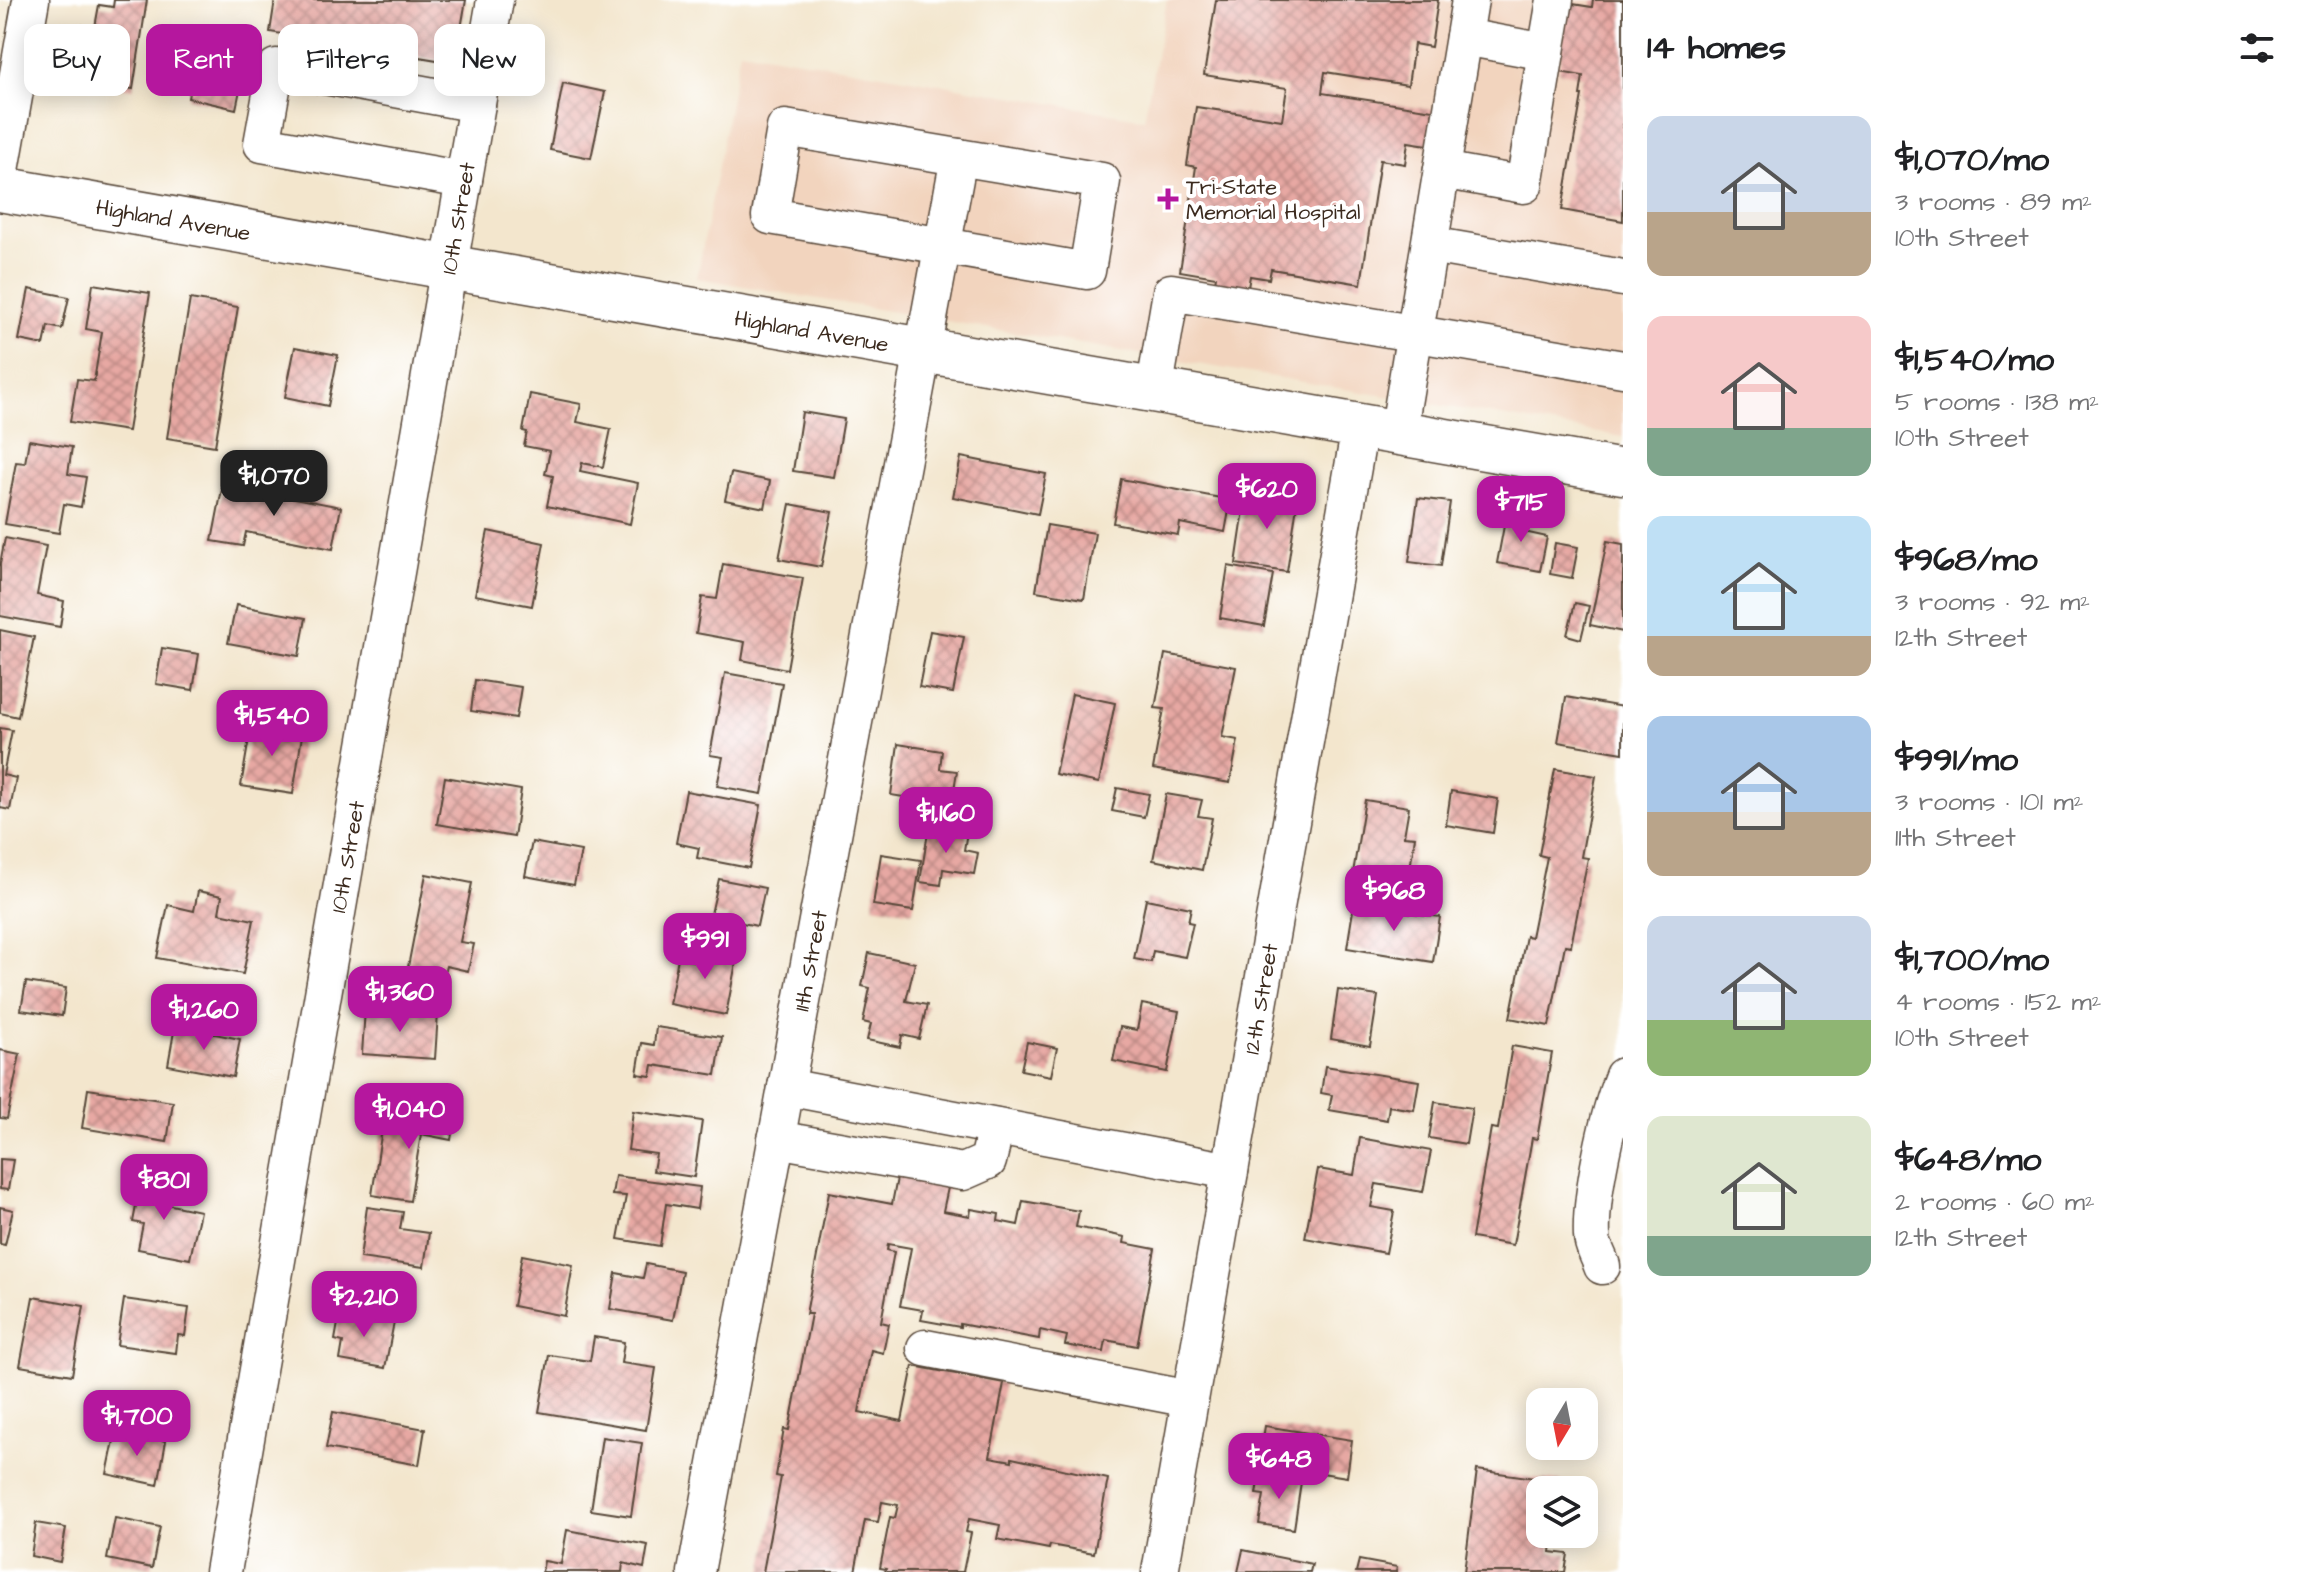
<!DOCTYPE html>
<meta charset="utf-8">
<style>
:root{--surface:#fff;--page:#f2f2f2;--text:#202124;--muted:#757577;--accent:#b5179e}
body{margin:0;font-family:"Architects Daughter",sans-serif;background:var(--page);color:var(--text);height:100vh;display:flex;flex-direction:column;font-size:30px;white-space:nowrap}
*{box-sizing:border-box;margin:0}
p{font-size:26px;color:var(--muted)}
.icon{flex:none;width:44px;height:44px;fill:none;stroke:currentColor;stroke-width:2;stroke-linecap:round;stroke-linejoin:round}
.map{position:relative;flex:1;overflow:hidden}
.details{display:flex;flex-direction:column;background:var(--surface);width:680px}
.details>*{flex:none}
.hud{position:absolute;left:24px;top:24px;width:760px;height:72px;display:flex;gap:16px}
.needle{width:52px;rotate:190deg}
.buttons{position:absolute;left:1526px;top:1388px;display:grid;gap:16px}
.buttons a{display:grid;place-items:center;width:72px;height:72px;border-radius:16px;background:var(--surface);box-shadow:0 4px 20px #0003;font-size:40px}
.price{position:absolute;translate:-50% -68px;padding:0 18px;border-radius:16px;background:var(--accent);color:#fff;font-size:26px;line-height:52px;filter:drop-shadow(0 2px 4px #0008)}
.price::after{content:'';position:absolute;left:50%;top:48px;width:24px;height:18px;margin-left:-12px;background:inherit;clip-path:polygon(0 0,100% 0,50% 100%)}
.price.selected{background:#222;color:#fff}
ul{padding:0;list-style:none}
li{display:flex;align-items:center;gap:24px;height:200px;padding:0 24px}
li span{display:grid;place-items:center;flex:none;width:224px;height:160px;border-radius:16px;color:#555}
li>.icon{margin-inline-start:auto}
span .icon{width:96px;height:96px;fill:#fffc;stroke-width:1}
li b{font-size:34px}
h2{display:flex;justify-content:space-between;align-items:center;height:96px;padding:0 24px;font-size:34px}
.pill{padding:0 28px;border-radius:16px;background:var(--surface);box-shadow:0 4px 20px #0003;font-size:28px;line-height:72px}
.pill.selected{background:var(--accent);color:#fff}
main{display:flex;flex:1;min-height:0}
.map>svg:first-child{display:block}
.built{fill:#f2d4be}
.building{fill:url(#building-cross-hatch)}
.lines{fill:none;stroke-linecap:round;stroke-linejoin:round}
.minor-casing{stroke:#574638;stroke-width:39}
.major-casing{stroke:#574638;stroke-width:47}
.minor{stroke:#fff;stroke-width:36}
.major{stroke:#fff;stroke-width:44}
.poi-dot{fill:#b5179e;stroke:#fff;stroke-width:3}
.labels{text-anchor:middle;stroke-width:8;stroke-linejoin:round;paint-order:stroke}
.poi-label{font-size:22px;fill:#3b2a1e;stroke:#fff;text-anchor:start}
.street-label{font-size:22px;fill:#3b2a1e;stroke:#fff}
</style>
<main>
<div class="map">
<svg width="1623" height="1572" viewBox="0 0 1623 1572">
<defs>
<pattern id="building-cross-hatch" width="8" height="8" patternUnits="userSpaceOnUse" patternTransform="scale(2)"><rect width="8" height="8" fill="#e7a8a3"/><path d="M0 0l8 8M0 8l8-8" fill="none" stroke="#bc8984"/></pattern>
</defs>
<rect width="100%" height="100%" fill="#fff"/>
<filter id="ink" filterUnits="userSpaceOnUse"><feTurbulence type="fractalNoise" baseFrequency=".0125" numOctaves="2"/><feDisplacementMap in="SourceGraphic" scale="16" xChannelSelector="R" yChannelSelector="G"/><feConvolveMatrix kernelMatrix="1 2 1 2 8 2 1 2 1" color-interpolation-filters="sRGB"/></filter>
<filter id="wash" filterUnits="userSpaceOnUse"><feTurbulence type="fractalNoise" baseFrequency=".006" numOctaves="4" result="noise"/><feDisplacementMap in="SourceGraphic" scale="32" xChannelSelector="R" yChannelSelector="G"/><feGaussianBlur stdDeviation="1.8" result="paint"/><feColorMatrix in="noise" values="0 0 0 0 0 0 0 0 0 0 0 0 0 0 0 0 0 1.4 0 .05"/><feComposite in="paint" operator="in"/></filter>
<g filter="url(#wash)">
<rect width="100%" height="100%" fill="#f3e6cd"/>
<polygon class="built" points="1167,0 1623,0 1623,437 697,278 740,50 1144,119"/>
<g id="blocks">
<g class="building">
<polygon points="114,0 147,0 133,89 87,82 92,56 78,54 83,25 95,27 99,5 113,7"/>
<polygon points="275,0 466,0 455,63 270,32"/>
<polygon points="1216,0 1438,0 1431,47 1414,44 1408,85 1325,72 1322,93 1433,110 1428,145 1408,142 1405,164 1380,160 1361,284 1271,269 1269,279 1250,276 1247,293 1214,288 1216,277 1180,271 1196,167 1187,165 1196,107 1282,120 1287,88 1204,75"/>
<polygon points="1593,0 1623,0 1623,221 1562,210 1582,95 1580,95 1583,76 1559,72 1566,3 1592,7"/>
<polygon points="200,38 218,42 214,60 245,66 236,109 188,98"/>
<polygon points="563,83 605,92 591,158 550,150"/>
<polygon points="93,284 150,293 128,431 70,422 77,379 94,381 102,332 86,329"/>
<polygon points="29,289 69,297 62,329 48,326 44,345 19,340"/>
<polygon points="190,299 238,307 215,446 167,438"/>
<polygon points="295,347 338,355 328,406 285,397"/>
<polygon points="530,394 581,404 577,422 611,429 603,467 582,463 580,471 638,483 630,524 547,506 553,476 545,474 550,451 524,446 527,432 523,431"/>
<polygon points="802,412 844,419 834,477 793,471"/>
<polygon points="29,440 72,447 68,474 86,477 81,507 64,504 59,533 5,524 16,462 25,463"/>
<polygon points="961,457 1046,474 1038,514 953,497"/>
<polygon points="731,473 770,481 765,508 725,500"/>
<polygon points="1121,479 1231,500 1225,532 1180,523 1178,535 1113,523"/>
<polygon points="223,484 341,507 333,549 246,532 243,546 212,541"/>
<polygon points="1247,490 1298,498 1287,572 1236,564"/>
<polygon points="1418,498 1450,502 1441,566 1409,562"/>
<polygon points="790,504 832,512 821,567 779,559"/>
<polygon points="1507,510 1527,514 1524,532 1547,537 1540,571 1497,563"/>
<polygon points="1047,525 1095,533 1084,599 1036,591"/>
<polygon points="488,531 544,543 532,606 475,595"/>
<polygon points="5,538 46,546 37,595 64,601 60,627 0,616 0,564"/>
<polygon points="1607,541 1623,544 1623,632 1590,625"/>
<polygon points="1555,543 1578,547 1572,578 1550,574"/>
<polygon points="723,564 803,578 787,669 742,660 745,642 696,633 702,597 717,599"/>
<polygon points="1228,566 1273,574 1264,626 1220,618"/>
<polygon points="1575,603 1589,606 1581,639 1567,635"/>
<polygon points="236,605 306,618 299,656 228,643"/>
<polygon points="0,630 34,637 18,717 0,713"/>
<polygon points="930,631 964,637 953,693 919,687"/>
<polygon points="162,648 199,654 193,690 156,684"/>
<polygon points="1165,654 1236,667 1222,737 1238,740 1230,783 1153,769 1164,709 1155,708"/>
<polygon points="725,673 782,683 762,794 717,786 723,757 710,755"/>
<polygon points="475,680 521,687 516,718 471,711"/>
<polygon points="1072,694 1115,703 1099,783 1055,774"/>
<polygon points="1566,697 1623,707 1623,753 1558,742"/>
<polygon points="252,721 303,729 293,794 241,786"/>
<polygon points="0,728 12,730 3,775 16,778 10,810 0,808"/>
<polygon points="898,744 942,751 940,769 957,771 953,796 935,793 934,802 891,795"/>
<polygon points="1555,769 1596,776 1581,857 1588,858 1571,946 1565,945 1549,1026 1510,1018 1526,936 1531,937 1547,857 1539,855"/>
<polygon points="445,777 521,790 514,837 437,824"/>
<polygon points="1117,788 1149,794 1144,817 1112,811"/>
<polygon points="686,791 761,805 749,868 697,858 699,848 676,843"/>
<polygon points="1451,791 1498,799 1493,833 1446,825"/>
<polygon points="1166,794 1202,800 1198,816 1212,818 1202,870 1153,860"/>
<polygon points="939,798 974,804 970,827 935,821"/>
<polygon points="1365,800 1409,807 1404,836 1415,837 1408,881 1353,873"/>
<polygon points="929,826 967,832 964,850 978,853 974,874 943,869 941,885 920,882"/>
<polygon points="532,842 581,851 574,885 525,876"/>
<polygon points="881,854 921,860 913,911 873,905"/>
<polygon points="426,874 472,883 460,942 474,944 468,971 446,966 443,978 407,972"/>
<polygon points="719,879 765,888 757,926 728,920 729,917 711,914"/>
<polygon points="198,891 222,896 219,913 254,920 243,974 157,958 168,905 194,911"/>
<polygon points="1146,899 1191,908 1188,922 1193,923 1185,957 1153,951 1151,962 1134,959"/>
<polygon points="1354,904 1440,917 1433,962 1347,948"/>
<polygon points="701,945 738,952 726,1015 669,1004 678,958 697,962"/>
<polygon points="869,953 915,963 906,1001 927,1005 919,1039 902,1035 900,1047 867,1040 871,1024 863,1022 870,988 862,986"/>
<polygon points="26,982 66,988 62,1016 21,1010"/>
<polygon points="1338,990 1378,996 1370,1046 1331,1039"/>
<polygon points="1142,1004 1179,1011 1167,1072 1113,1061 1120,1027 1137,1030"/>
<polygon points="365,1009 438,1013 435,1059 362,1054"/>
<polygon points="175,1026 240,1039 233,1077 168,1065"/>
<polygon points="656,1027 722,1037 716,1075 653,1065 651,1076 637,1074 642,1043 654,1045"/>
<polygon points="1027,1042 1057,1048 1051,1076 1021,1070"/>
<polygon points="1512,1046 1552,1053 1537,1139 1532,1138 1513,1245 1472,1238 1491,1128 1498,1129"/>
<polygon points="0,1050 20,1054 7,1119 0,1118"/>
<polygon points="1325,1066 1419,1081 1414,1110 1389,1106 1387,1120 1329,1110 1332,1095 1321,1093"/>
<polygon points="88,1089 173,1102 167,1142 82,1128"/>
<polygon points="426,1099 457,1104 451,1140 421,1134 410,1201 372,1195 382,1129 421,1134"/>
<polygon points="1435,1102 1472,1108 1466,1144 1429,1138"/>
<polygon points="633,1111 702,1121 694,1177 653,1171 656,1154 628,1150"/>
<polygon points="1360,1138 1431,1151 1423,1192 1376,1184 1371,1207 1394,1211 1386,1253 1305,1238 1318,1169 1354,1175"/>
<polygon points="0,1159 13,1160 8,1190 0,1189"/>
<polygon points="898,1173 949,1183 943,1211 970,1216 971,1209 999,1214 998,1221 1018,1225 1023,1201 1079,1211 1076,1227 1125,1237 1124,1243 1155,1249 1137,1346 1106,1340 1104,1352 1065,1345 1067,1336 1040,1330 1039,1339 960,1324 960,1327 921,1320 923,1310 900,1306 911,1248 888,1244 887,1250 894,1252 881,1322 889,1324 883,1353 871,1350 859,1412 902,1421 913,1366 1004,1383 990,1457 1012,1461 1012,1458 1108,1479 1094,1553 1050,1545 1049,1549 997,1539 1000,1525 969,1519 966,1532 971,1533 963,1572 885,1572 886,1569 880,1568 890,1517 895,1518 898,1505 882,1502 878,1522 865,1520 855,1572 763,1572 781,1477 776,1476 784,1429 789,1430 811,1314 806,1314 829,1192 892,1204"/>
<polygon points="615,1176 700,1187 697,1209 666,1204 660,1246 618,1239 626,1196 612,1195"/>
<polygon points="141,1180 170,1185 166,1204 200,1211 190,1259 138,1249 143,1224 133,1222"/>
<polygon points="0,1207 13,1210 5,1245 0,1244"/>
<polygon points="367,1207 403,1212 400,1229 429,1233 424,1267 360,1258"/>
<polygon points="522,1255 573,1265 564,1316 513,1306"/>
<polygon points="646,1264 682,1271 673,1320 610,1309 616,1273 643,1278"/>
<polygon points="33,1297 84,1306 72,1375 20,1366"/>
<polygon points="124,1299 189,1308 185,1336 178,1335 176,1353 117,1345"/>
<polygon points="340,1312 394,1322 385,1368 340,1360 343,1342 335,1340"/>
<polygon points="594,1337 624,1342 621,1363 656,1368 646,1430 539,1412 549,1355 590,1361"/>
<polygon points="333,1412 425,1429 419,1465 326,1448"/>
<polygon points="1265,1426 1352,1440 1347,1477 1259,1463"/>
<polygon points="116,1431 166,1441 158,1485 107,1474"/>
<polygon points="602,1437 642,1443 631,1516 591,1510"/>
<polygon points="1477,1470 1570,1483 1569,1490 1540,1490 1540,1534 1553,1534 1551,1552 1568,1554 1565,1572 1464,1572"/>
<polygon points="1259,1475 1301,1482 1294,1529 1259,1524 1264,1495 1256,1494"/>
<polygon points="115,1518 160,1527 152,1568 107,1559"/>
<polygon points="36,1523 66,1528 60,1562 31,1556"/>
<polygon points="567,1530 648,1545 644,1568 623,1563 622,1572 542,1572 544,1561 561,1564"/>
<polygon points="1243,1550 1312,1564 1310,1572 1238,1572"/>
<polygon points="1359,1560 1397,1567 1396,1572 1356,1572"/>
</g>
</g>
</g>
<g filter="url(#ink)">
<use href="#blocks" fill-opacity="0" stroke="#574638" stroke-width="2"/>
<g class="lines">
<g class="minor-casing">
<g id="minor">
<polyline points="1464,37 1546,52 1555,0"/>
<polygon points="785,128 1102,181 1087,271 770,216"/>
<polyline points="1442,170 1524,185 1546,52"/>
<polyline points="0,176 31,0"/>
<polyline points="464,180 262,144 276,67 477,104"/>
<polyline points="1430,245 1623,278"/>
<polyline points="1154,392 1171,292 1623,369"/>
<polyline points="1398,434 1470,0"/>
<polyline points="786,1087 1230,1171"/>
<polyline points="776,1139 963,1172 988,1161 996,1127"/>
<path d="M 1602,1266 C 1599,1256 1592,1246 1592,1236 C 1590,1194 1608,1115 1623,1076"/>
<polyline points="925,1348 1190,1399"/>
<path id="s1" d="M 223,1572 L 495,0"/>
<path id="s2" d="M 696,1572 L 959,157"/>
<path id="s3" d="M 1160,1572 L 1360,427"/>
</g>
</g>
<g class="major-casing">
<g id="major">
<path id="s4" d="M 0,189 L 1623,472"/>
</g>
</g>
<use href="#minor" class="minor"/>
<use href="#major" class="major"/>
</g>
</g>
<path class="poi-dot" d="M1164 187h8v8h8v8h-8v8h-8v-8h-8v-8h8z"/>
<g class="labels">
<g class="poi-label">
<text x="1186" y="194">Tri-State<tspan x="1186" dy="25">Memorial Hospital</tspan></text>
</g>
<g class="street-label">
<text dy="8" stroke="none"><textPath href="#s1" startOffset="1374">10th Street</textPath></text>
<text dy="8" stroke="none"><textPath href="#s4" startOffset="176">Highland Avenue</textPath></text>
<text dy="8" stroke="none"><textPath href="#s4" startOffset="824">Highland Avenue</textPath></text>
<text dy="8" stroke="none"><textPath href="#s1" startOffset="726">10th Street</textPath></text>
<text dy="8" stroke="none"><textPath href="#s2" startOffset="622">11th Street</textPath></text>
<text dy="8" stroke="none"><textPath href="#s3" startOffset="582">12th Street</textPath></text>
</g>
</g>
</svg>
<div class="buttons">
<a><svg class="needle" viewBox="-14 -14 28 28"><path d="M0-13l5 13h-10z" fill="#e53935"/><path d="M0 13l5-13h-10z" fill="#757577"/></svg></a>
<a><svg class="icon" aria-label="layers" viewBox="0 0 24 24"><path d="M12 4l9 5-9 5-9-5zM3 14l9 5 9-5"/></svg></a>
</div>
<b class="price selected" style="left:274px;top:518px">$1,070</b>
<b class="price" style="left:1267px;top:531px">$620</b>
<b class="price" style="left:1521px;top:544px">$715</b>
<b class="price" style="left:272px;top:758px">$1,540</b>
<b class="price" style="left:946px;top:855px">$1,160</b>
<b class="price" style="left:1394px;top:933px">$968</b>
<b class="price" style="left:705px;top:981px">$991</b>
<b class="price" style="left:400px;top:1034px">$1,360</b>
<b class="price" style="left:204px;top:1052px">$1,260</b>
<b class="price" style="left:409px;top:1151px">$1,040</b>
<b class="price" style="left:164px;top:1222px">$801</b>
<b class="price" style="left:364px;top:1339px">$2,210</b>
<b class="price" style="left:137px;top:1458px">$1,700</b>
<b class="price" style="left:1279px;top:1501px">$648</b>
<div class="hud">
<a class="pill">Buy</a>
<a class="pill selected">Rent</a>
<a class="pill">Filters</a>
<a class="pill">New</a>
</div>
</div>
<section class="details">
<h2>14 homes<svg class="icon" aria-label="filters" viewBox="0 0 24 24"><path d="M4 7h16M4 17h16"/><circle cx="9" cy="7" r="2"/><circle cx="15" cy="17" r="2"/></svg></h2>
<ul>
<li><span style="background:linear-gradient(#c9d6e8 60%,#b9a48a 0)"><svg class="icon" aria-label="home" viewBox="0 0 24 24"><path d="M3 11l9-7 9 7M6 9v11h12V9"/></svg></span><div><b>$1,070/mo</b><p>3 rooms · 89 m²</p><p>10th Street</p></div></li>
<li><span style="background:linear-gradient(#f6c9c9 70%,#7fa58c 0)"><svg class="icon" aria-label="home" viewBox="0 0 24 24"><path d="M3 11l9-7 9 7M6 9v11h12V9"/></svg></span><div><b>$1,540/mo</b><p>5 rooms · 138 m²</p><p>10th Street</p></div></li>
<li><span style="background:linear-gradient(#bfe0f5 75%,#b9a48a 0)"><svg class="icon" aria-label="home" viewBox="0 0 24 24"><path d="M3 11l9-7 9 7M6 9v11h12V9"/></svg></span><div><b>$968/mo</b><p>3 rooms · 92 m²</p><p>12th Street</p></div></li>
<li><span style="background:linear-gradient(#a9c7e8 60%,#b9a48a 0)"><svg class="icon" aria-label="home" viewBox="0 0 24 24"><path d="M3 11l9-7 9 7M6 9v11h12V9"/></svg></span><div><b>$991/mo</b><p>3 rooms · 101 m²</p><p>11th Street</p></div></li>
<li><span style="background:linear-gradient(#c9d6e8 65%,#8fb573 0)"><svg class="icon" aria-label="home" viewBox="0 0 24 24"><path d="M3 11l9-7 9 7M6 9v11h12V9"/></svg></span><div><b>$1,700/mo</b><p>4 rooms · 152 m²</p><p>10th Street</p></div></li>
<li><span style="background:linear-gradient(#dfe7d0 75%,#7fa58c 0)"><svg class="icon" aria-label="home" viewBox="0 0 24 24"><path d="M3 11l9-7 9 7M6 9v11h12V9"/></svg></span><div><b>$648/mo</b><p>2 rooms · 60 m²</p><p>12th Street</p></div></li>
</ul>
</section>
</main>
